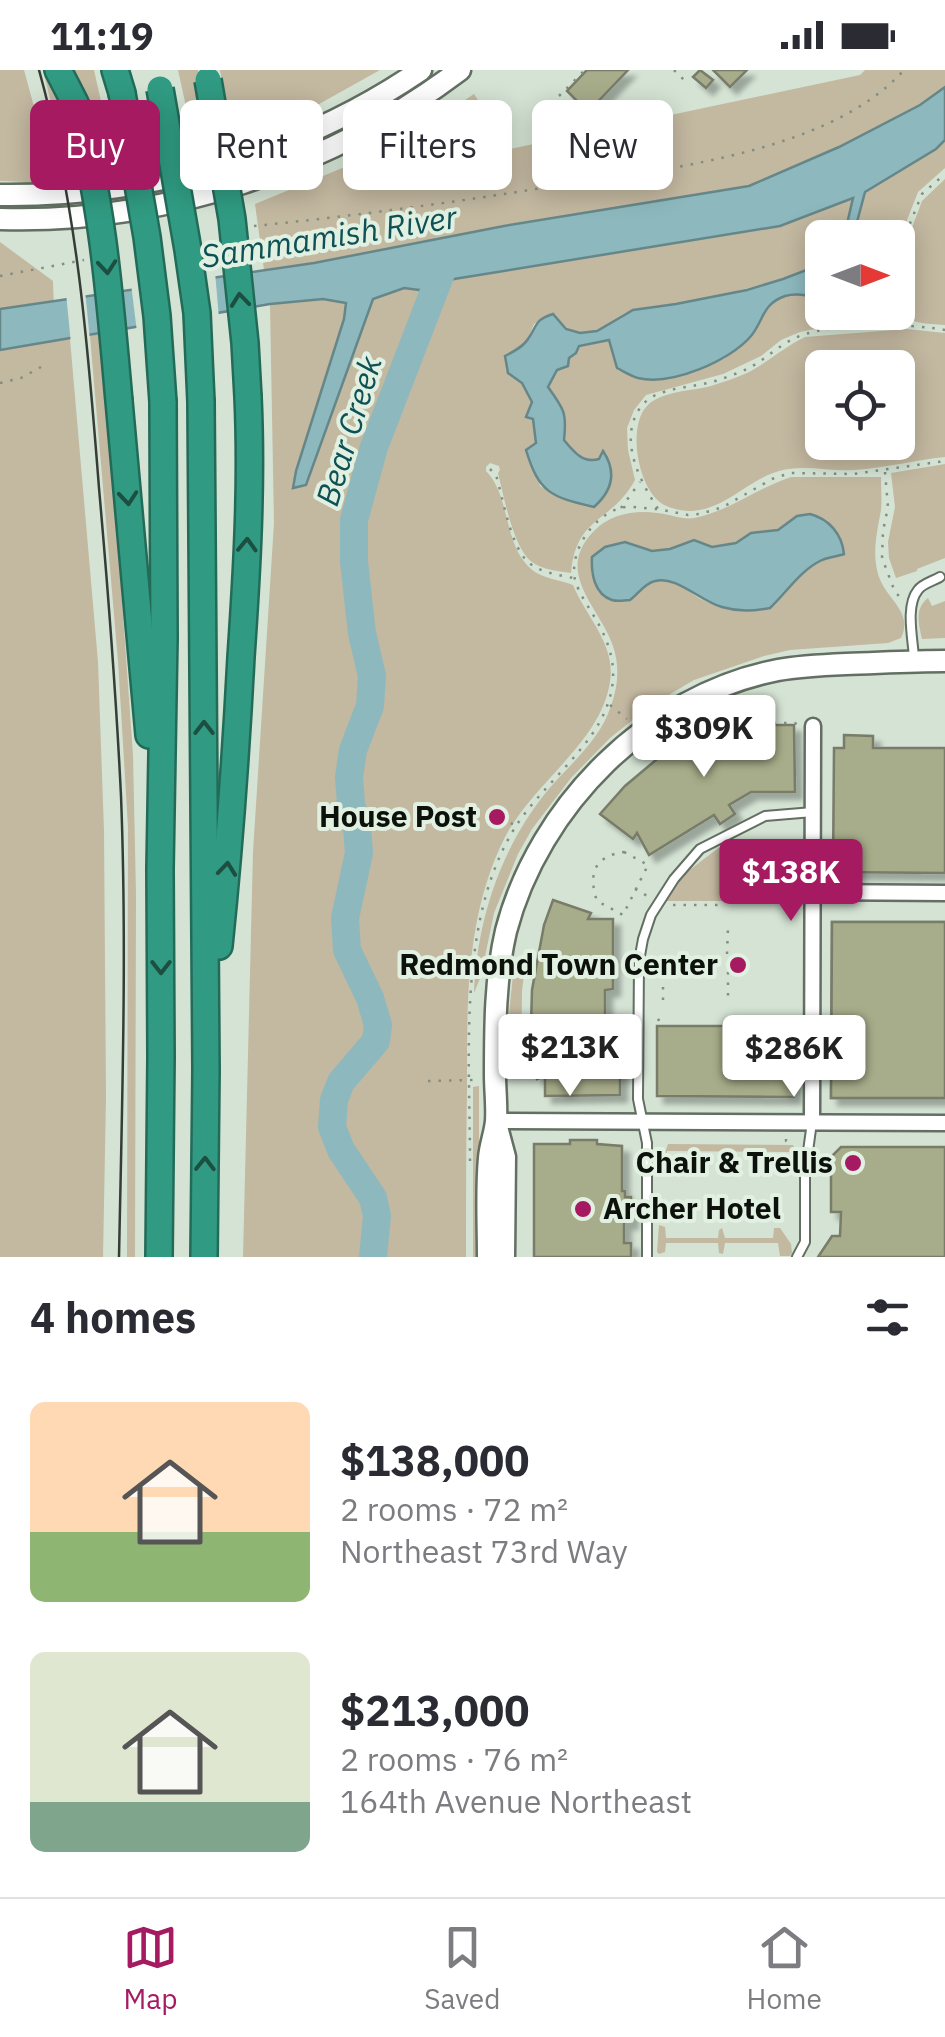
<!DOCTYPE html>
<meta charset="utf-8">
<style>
:root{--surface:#fff;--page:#f2f2f3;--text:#2b2b33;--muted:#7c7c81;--line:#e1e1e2;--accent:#a51a61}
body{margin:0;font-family:"IBM Plex Sans",sans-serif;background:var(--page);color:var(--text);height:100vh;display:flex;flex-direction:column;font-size:38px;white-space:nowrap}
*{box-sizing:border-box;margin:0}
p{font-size:32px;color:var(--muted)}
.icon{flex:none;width:55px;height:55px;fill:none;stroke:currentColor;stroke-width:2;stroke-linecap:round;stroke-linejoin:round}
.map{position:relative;height:1187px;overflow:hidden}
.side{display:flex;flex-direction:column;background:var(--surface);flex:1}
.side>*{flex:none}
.guide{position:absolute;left:30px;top:30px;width:885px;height:90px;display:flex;gap:20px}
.needle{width:65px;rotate:90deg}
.fabs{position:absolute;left:805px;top:150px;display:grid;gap:20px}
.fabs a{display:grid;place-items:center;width:110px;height:110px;border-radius:15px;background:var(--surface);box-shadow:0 5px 25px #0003;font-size:50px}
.price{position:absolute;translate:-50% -85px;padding:0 22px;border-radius:10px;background:#fff;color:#222;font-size:32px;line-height:65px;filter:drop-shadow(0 2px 5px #0008)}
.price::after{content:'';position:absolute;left:50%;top:60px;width:30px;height:22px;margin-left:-15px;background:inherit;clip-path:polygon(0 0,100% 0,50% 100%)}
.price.current{background:var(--accent);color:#fff}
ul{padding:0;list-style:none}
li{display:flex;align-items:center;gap:30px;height:250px;padding:0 30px}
li span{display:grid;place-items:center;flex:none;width:280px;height:200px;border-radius:15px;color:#555}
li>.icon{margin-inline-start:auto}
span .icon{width:120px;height:120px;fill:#fffc;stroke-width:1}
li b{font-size:42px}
h2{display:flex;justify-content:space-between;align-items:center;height:120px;padding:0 30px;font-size:42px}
.tag{padding:0 35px;border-radius:15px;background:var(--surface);box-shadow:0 5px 25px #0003;font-size:35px;line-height:90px}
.tag.current{background:var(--accent);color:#fff}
.status{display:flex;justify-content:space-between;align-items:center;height:70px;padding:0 50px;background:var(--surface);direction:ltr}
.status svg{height:28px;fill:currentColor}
.tab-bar{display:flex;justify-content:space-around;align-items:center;height:140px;border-top:2px solid var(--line);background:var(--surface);font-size:28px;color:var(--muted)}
.tab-bar a{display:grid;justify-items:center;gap:5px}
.tab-bar .current{color:var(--accent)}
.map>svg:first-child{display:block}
.green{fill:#c3b8a0;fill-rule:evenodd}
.water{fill:#8db9be;stroke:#668789;stroke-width:2.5}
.pier{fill:#d4e3d4}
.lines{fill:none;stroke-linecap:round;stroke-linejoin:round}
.river{stroke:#8db9be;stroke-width:28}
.building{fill:#a7ac8a;stroke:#787b69;stroke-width:2.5;filter:url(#shadow)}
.lane-casing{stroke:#626f62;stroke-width:12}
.street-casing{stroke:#626f62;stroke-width:19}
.secondary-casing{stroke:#626f62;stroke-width:25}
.highway-casing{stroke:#236b59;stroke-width:30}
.path{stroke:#838e83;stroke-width:2.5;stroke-dasharray:2.5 8;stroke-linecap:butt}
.lane{stroke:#fff;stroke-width:8}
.street{stroke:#fff;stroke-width:14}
.secondary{stroke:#fff;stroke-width:20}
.highway{stroke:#309b82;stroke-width:25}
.tram{stroke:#363d36;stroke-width:2.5}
.highway-bridge-casing{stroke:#236b59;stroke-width:30;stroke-linecap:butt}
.highway-bridge{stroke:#309b82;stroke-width:25}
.oneway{stroke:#1c4f41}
.poi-dot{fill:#a51a61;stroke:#e1f0e1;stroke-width:4}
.labels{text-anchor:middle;stroke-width:8;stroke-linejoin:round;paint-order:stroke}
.poi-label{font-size:30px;font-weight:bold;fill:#0c110c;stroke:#e1f0e1;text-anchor:end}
.water-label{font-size:32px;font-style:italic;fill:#0d5055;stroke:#e1f0e1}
</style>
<div class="status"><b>11:19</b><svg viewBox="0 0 49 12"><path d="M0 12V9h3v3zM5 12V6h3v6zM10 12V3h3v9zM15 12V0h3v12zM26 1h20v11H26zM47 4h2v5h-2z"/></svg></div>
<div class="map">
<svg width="945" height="1187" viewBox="0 0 945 1187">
<defs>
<filter id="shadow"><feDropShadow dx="7" dy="7" stdDeviation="2.5" flood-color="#0004"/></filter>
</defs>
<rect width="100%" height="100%" fill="#d4e3d4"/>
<g class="green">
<polygon points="0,0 24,0 39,55 50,113 0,111"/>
<polygon points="43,0 47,0 66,40 83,112 71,114"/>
<path d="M 72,0 L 94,0 L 118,107 L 102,109 C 94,72 90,33 72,0 Z"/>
<polygon points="178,0 198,0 211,78 196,82"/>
<polygon points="220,0 380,0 303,43 232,72"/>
<polygon points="865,0 945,0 945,17 920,35 839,77 749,116 504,156 314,193 264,200 255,134 369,87 444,44 474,24 510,79 860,5"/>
<path d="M 945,70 L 945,98 L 918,122 L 898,173 L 898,168 L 853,167 L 864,123 L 854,128 L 844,167 L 822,168 L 822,194 C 776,212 729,224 680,234 C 665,236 648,236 633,240 C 613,246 601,266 577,263 C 565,261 560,253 553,244 L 534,254 L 528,269 L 518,278 L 505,286 L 532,332 L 540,416 L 561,427 L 594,437 L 602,382 L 599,389 L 593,391 L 574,382 L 564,370 C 568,343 564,338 548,316 L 557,300 L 579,276 L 610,270 L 666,307 L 698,301 L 724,289 L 754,263 L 765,239 L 781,227 L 800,223 L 822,228 L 822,242 L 851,243 L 829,256 L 800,262 L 781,270 L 761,286 L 723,304 L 646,325 L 634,340 L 627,358 L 628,380 L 635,410 C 612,453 576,445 571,503 C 558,501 543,500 532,492 C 513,478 504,426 498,403 L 500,400 L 499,396 L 490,393 L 486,397 L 486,401 C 512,427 502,479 535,502 C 546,509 560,510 573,515 C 586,547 616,574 610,612 C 601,672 533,713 505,767 C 465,847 467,934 467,1020 C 466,1076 466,1131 466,1187 L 243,1187 L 253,782 L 274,453 L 270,234 L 323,229 L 347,233 L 330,299 L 296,401 L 306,414 L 372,229 L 404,218 L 419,220 L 454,209 L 936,79 Z"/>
<path d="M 945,109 L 945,255 C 927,253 910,255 898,241 L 898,195 L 922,131 Z"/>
<polygon points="0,172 53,211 55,271 70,269 98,592 104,761 106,1027 103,1187 0,1187"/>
<path d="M 907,259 L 945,263 L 945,387 C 915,390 885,398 855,400 C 830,402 804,394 779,401 C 747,410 725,440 690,441 C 681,441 668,438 661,433 C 638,417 627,357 647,336 C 661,321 692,321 711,316 C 723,312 736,308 747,303 C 767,293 784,277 805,267 ZM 822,298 L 898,298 L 898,372 L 822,372 Z"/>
<polygon points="103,263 133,685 136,824 135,1187 127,1187 128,757 118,591 90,266"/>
<polygon points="945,394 945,488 917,499 917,501 896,508 889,488 888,472 895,437 891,403"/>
<path d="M 791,407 L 881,407 C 881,418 882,429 881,440 C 877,462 872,482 878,504 C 885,529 914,541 901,568 L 888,573 L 790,580 L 764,586 L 694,610 L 650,636 L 610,668 L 571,708 L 532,759 L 518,784 L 494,843 L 481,906 L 474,923 C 477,849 501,777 548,720 C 571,693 600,670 611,636 C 618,616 620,597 613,576 C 600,537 553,503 594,461 C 610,444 635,440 657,443 C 670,444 682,450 694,448 C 730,441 757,418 791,407 ZM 797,446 L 836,487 C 807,489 789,520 770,538 C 745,541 722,541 699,528 C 689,522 677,510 664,509 C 647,508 627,523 612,530 L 598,520 L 591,502 L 639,476 C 659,485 674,478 694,470 L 712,477 L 736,473 L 751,463 L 778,460 Z"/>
<path d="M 928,528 L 932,536 L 945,531 L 945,568 L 922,569 C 919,554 914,539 928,528 Z"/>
<polygon points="725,773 724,829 722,831 666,831 683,805"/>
<rect x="730" y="784" width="25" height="34"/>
<polygon points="514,894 525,896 522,921 521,1006 509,1006 509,945"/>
<polygon points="479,1016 479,1187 473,1187 473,1017"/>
<polygon points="668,1074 793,1075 798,1084 798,1096 792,1095 789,1082 667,1081 666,1091 660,1093 658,1084 666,1080"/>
<polygon points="659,1155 665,1157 666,1168 718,1168 719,1160 722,1158 725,1168 773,1168 774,1158 780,1158 791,1174 792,1183 790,1186 780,1186 778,1173 725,1173 723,1184 719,1183 718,1173 666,1173 665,1182 659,1184 657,1182"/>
</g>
<g class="water">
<polygon points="945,17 945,70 936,79 865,122 853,167 844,167 853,128 780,156 454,209 419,220 404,218 373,229 306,415 293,418 296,401 344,249 346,233 323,229 270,234 0,280 0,239 314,193 504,156 749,116 839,77 920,35"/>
<path d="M 822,194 L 822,228 C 809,227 799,222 785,226 C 762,234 764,250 751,266 C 730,291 671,316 638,308 C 631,306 623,301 617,298 L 609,270 L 579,276 L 576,283 L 569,288 L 568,296 L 557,300 L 548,317 C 564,339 567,343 564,370 C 573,381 583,394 599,389 L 603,381 C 617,402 612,421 594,437 C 551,427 539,423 526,380 L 536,373 L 533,349 L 526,347 L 532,332 L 522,313 L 508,303 L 505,286 C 513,282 523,277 528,269 C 538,255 534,250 553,244 L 566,259 L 580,263 L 597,261 L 633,240 L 676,234 L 747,220 L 783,209 Z"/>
<path d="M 810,444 C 829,449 842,464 844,484 C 836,487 827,487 820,491 C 800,501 786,523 770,538 C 753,541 739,542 722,537 C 700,531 676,505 655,511 C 645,513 638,524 630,530 C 624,530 618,532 612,530 C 594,524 591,503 592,487 L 605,477 L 625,472 L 652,481 L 670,479 L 694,470 L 712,477 L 736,473 L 751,463 L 778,460 L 797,446 Z"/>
</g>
<g class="pier">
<polygon points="215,202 219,248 137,262 131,214"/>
<polygon points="85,220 90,271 71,274 66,223"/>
</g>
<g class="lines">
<polyline class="river" points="373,1187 377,1146 373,1128 341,1080 332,1057 334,1030 341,1012 376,971 378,955 370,928 347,880 345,848 359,783 357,758 351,734 349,707 353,680 370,636 372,606 362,563 358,528 354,491 354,450 374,377 448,185"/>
</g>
<g class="building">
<polygon points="587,0 628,0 588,42 567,21"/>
<polygon points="700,0 713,10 706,18 693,7"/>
<polygon points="713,0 747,0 730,17"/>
<polygon points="736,643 740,655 794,655 795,722 751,722 729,735 735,744 720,754 714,745 649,785 637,763 633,769 600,744 625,716 669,679 709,655"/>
<polygon points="844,665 873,666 873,678 945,678 945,803 833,802 834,678 844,678"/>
<polygon points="553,830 591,843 588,849 613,849 613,919 605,920 605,959 620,959 620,1025 545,1026 545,1006 537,1009 531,956 532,920 544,855"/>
<polygon points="832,852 945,852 945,1028 831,1028"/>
<polygon points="832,852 945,852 945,1028 831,1028"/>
<polygon points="657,956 794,956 794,1027 657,1026"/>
<polygon points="570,1070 597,1070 597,1074 622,1076 622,1121 625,1121 625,1127 631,1127 631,1152 624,1152 624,1173 631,1173 631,1187 534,1187 534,1074 570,1074"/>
<polygon points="841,1077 945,1077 945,1187 818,1187 832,1166 840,1166 841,1142 831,1142 831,1087"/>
</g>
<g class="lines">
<g class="lane-casing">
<g id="lane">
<path d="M 914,588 C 913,569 905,536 918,520 C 922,514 933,511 940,507"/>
<polyline points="647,1187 647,1073 638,1029 639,891 643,869 651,845 674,809 700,779 765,746 813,742"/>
<polyline points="797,1187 805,1172 805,1103 812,1052"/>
</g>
</g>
<g class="street-casing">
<g id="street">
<polyline points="813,822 945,823"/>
<polyline points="496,1051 945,1053"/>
<polyline points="812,1052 813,656"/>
</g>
</g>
<g class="secondary-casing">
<g id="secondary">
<path d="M 0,125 C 148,127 298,84 421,0"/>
<path d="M 0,149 C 163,154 330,98 460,0"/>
<polyline points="497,1057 505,1087 504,1187"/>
<path d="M 488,1187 C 488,1154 486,1120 489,1088 C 490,1075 495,1063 496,1051 C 497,1036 495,1020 495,1005 C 495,957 495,908 506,861 C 539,735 649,625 778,600 C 800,596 823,595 846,594 C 879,593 912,591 945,591"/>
</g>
</g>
<g class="highway-casing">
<g id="highway">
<polyline points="58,0 75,33"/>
<polyline points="115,0 122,23"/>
<polyline points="119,331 149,665"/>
<polyline points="201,332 206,1000 204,1187"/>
<path d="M 219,876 C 229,780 236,683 241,587 C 247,500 252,414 248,327"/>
<polyline points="159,1187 161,987 160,799 164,568 163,332"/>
</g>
</g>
<g class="path">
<polyline points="674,0 687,13"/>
<polyline points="559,26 585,0"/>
<path d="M 254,156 C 353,146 450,133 548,117 C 656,100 828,85 904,0"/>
<polyline points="898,183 922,124 945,104"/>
<polyline points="0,206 84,190"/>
<polyline points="894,242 908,255"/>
<polyline points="843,254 857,242"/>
<path d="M 945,260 C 908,253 826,252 793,269 C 777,277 763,291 747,299 C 738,303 728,307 718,310 C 694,319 656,315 640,338 C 618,370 640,411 658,439 L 688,445 L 700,444 L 723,437 L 772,409 L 790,403 L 853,404 L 945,391"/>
<polyline points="0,313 21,308 41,297"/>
<path d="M 490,399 L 496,405 C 503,428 510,474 527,491 C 538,502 558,505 573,508"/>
<polyline points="885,402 888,437 883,461 882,488 895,522 901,528"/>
<polyline points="621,438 640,412"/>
<polyline points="610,635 627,649"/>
<polyline points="742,653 795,653 799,656"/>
<polyline points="501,749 515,755"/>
<polyline points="727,778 727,840"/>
<path d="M 624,782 L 648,795 L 623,845 L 597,831 C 588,804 594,786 624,782 Z"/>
<polyline points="729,782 740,782 745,779"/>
<polyline points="729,800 743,806 748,820 768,820"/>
<polyline points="635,819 649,827"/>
<polyline points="784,819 788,819"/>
<polyline points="729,820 746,820"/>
<polyline points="673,835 725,835"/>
<polyline points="727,884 728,858"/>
<polyline points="728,902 728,930"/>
<polyline points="663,930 663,891"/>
<polyline points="658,951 660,947"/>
<polyline points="727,956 728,947"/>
<polyline points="428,1011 476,1010"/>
<polyline points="786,1069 786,1071 792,1072"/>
<path d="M 470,1091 C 470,986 457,849 516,756 C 541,717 593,677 607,636 C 620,602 611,573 592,543 C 586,533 578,521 575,510 C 569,481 593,446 620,438 C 631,435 647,439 658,439"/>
</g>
<use href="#lane" class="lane"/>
<use href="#street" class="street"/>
<use href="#secondary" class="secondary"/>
<use href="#highway" class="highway"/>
<path class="tram" d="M 39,0 C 77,137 88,276 99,418 C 108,520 116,623 121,726 C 127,880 122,1034 119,1187"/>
<g class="highway-bridge-casing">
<g id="highway-bridge">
<polyline points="208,10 232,149 245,273 248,327"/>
<polyline points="160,19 188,180 197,243 201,332"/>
<polyline points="122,23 147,167 157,246 163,332"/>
<path d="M 75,33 C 103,131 110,231 119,331"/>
</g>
</g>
<use href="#highway-bridge" class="highway-bridge"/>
</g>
<defs><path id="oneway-chevron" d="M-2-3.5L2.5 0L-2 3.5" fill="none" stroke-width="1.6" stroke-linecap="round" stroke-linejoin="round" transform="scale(2.5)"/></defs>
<g class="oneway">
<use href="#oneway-chevron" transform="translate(107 197) rotate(85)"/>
<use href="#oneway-chevron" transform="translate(240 230) rotate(-96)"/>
<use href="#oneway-chevron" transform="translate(128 428) rotate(85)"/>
<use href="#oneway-chevron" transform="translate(247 475) rotate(-88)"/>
<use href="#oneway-chevron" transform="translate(204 658) rotate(-90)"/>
<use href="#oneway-chevron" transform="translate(227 799) rotate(-84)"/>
<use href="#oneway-chevron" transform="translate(161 897) rotate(90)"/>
<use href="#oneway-chevron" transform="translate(205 1094) rotate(-89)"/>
</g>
<g class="poi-dot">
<circle cx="497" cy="747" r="10"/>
<circle cx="738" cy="895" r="10"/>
<circle cx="853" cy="1093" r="10"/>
<circle cx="583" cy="1139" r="10"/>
</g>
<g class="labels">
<g class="poi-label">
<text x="477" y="757">House Post</text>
<text x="718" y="905">Redmond Town Center</text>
<text x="833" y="1103">Chair &amp; Trellis</text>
<text x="603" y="1149" text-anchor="start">Archer Hotel</text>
</g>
<g class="water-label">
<text transform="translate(329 167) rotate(-9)" y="11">Sammamish River</text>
<text transform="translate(349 361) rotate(-73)" y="11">Bear Creek</text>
</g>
</g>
</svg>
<div class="fabs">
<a><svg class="needle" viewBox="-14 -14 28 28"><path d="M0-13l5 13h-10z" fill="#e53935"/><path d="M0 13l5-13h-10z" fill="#7c7c81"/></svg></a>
<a><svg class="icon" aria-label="locate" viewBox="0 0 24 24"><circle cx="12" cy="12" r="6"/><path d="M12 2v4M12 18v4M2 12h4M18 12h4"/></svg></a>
</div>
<b class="price" style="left:704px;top:710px">$309K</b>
<b class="price current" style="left:791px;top:854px">$138K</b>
<b class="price" style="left:570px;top:1029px">$213K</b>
<b class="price" style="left:794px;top:1030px">$286K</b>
<div class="guide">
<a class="tag current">Buy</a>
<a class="tag">Rent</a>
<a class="tag">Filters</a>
<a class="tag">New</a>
</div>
</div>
<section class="side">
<h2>4 homes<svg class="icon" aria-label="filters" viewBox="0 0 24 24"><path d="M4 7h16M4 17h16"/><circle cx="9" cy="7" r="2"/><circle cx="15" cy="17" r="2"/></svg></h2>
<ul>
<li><span style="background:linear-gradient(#ffd9b3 65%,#8fb573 0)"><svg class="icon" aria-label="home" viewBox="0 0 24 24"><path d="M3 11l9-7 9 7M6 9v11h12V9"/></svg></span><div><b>$138,000</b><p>2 rooms · 72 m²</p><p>Northeast 73rd Way</p></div></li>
<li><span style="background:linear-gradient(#dfe7d0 75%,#7fa58c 0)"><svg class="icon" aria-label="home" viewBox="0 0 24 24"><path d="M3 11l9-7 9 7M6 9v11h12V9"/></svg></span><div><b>$213,000</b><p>2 rooms · 76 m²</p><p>164th Avenue Northeast</p></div></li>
</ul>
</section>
<nav class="tab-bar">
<a class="current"><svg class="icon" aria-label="map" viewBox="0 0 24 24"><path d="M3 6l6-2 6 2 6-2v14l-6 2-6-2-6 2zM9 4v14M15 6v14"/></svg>Map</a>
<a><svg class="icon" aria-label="saved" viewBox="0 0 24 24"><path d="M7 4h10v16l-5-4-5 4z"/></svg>Saved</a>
<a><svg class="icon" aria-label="home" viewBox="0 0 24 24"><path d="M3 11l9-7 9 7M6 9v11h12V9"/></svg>Home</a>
</nav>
